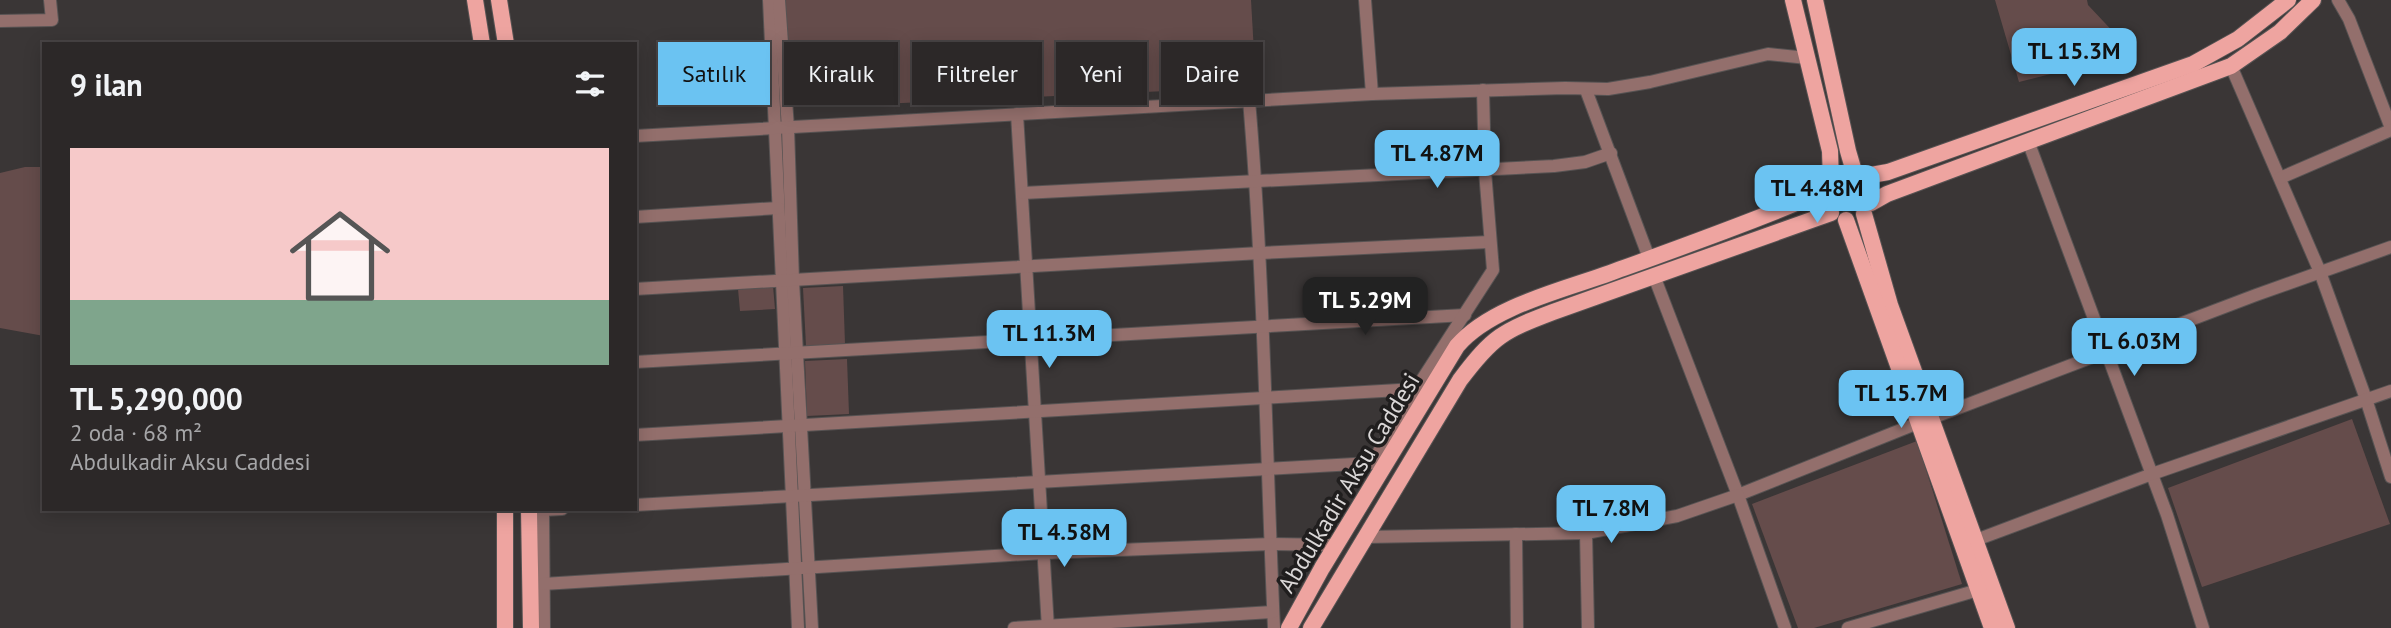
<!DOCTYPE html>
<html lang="tr">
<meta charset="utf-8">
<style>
:root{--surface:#2c2828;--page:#383434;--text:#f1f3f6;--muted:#a6a6a8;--line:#484445;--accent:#6bc3f2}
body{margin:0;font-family:"PT Sans",sans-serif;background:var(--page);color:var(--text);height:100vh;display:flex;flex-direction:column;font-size:26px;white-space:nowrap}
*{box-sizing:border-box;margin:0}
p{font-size:23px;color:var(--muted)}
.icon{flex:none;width:38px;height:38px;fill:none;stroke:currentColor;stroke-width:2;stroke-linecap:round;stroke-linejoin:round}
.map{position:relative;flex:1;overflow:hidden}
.panel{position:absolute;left:42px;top:42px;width:595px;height:469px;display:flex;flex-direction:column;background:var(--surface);border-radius:0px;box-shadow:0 4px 18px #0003,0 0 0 2px var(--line)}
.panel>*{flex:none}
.guide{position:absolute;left:658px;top:42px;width:665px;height:63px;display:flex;gap:14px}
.price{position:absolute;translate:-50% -60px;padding:0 16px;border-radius:14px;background:var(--accent);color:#111;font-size:23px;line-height:46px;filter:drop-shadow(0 2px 4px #0008)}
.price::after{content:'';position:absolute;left:50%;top:42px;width:21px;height:16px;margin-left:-10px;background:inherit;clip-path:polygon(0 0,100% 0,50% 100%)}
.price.on{background:#222;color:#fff}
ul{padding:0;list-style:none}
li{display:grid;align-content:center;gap:14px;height:371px;padding:0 28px}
li span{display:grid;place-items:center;height:217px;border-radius:0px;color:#555}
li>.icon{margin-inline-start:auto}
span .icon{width:126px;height:126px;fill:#fffc;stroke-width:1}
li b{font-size:30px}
h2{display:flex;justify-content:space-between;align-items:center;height:84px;padding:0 28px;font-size:30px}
.chip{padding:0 24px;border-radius:0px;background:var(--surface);box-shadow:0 4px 18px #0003,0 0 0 2px var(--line);font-size:24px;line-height:63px}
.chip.on{background:var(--accent);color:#111}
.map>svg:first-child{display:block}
.green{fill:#654c4b}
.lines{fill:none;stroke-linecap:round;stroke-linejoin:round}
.minor-casing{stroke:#575353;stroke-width:14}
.major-casing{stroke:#575353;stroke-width:18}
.minor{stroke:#936f6c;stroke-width:12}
.major{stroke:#eea4a0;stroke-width:16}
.labels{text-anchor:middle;stroke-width:7;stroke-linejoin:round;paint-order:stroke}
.street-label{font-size:24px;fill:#dad7d7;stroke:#201e1e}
</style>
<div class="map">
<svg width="2391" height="628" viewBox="0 0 2391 628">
<rect width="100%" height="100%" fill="#3a3636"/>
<g class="green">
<polygon points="784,0 1251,0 1256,87 814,107 791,87"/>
<polygon points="1995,0 2087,0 2088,5 2136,56 2090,64 2019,82"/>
<polygon points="25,167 44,167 44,336 0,328 0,173"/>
<circle cx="1850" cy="196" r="13"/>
<polygon points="773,286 775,309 740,311 738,289"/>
<polygon points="843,286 845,344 806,346 803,288"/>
<polygon points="847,359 849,414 807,416 805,361"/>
<polygon points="2352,419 2390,524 2202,587 2168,488"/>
<polygon points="1917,441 1962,584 1814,628 1798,628 1752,504"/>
</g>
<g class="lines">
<g class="minor-casing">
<g id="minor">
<polyline points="769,0 798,628"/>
<polyline points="779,0 788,128 793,280 812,628"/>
<polyline points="1365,0 1372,94"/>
<polyline points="2338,0 2349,19 2391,128"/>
<polyline points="0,21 52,20 50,0"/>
<polyline points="2231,66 2320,272 2366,399 2391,477"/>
<polyline points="1586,90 1649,258"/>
<path d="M 1249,100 C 1264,276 1266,452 1274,628"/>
<polyline points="1017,114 1048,628"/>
<polyline points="635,136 1372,94 1565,88 1608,89 1650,82 1768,54 1807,58"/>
<polyline points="2028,141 2167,515 2203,628"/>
<polyline points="2280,178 2391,130"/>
<polyline points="1023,193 1554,166 1585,162 1611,153"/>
<polyline points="635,217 778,208"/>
<polyline points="1654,276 1738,495 1918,423"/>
<polyline points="635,289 1260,253 1489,242"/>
<polyline points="635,362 1465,315"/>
<polyline points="1932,418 2256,295 2391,247"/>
<polyline points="635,435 1416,389 1421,392"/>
<polyline points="635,505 1372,463 1416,389 1493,270 1485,171 1483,90"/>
<polyline points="543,509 544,628"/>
<polyline points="543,510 562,509"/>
<polyline points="1586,533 1588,628"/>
<polyline points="1516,534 1517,628"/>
<polyline points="1366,537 1586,533 1677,516 1738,495 1785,628"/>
<polyline points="1976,540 2152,474 2391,391"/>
<polyline points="543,584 1043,553 1271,544 1336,545"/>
<polyline points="1014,628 1273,612"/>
<polyline points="1848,628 1978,590"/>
</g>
</g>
<g class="major-casing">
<g id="major">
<polyline points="475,0 482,44"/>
<polyline points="499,0 506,44"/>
<polyline points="1793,0 1830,151 1831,182"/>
<polyline points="1815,0 1848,151 1855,175"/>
<polyline points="1860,177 1888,172 2193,64 2238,39 2288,0"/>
<polyline points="1871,203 1887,194 2231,66 2280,32 2313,0"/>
<polyline points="1864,214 1890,305 2007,628"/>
<polyline points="1846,220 1992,628"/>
<polyline points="505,509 505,628"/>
<polyline points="529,509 531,628"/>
<path d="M 1289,628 L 1322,568 L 1457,346 C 1490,307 1563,290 1610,273 C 1682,247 1755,221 1825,191"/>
<path d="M 1311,628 L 1460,380 C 1493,336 1503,331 1553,312 L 1831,213"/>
</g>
</g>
<use href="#minor" class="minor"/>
<use href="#major" class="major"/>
</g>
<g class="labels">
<g class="street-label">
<text transform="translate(1349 483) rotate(-59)" y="8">Abdulkadir Aksu Caddesi</text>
</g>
</g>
</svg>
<b class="price" style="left:2074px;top:88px">TL 15.3M</b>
<b class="price" style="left:1437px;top:190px">TL 4.87M</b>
<b class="price" style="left:1817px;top:225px">TL 4.48M</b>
<b class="price on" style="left:1365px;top:337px">TL 5.29M</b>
<b class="price" style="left:1049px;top:370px">TL 11.3M</b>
<b class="price" style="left:2134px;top:378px">TL 6.03M</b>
<b class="price" style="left:1901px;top:430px">TL 15.7M</b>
<b class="price" style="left:1611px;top:545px">TL 7.8M</b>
<b class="price" style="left:1064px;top:569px">TL 4.58M</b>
<div class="guide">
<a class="chip on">Satılık</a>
<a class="chip">Kiralık</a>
<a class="chip">Filtreler</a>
<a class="chip">Yeni</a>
<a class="chip">Daire</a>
</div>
<section class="panel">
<h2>9 ilan<svg class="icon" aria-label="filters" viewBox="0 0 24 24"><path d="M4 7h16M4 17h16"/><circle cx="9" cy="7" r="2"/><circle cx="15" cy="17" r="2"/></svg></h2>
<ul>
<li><span style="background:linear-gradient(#f6c9c9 70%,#7fa58c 0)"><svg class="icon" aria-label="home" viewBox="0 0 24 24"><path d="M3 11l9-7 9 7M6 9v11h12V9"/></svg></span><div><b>TL 5,290,000</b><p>2 oda · 68 m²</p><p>Abdulkadir Aksu Caddesi</p></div></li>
</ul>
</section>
</div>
